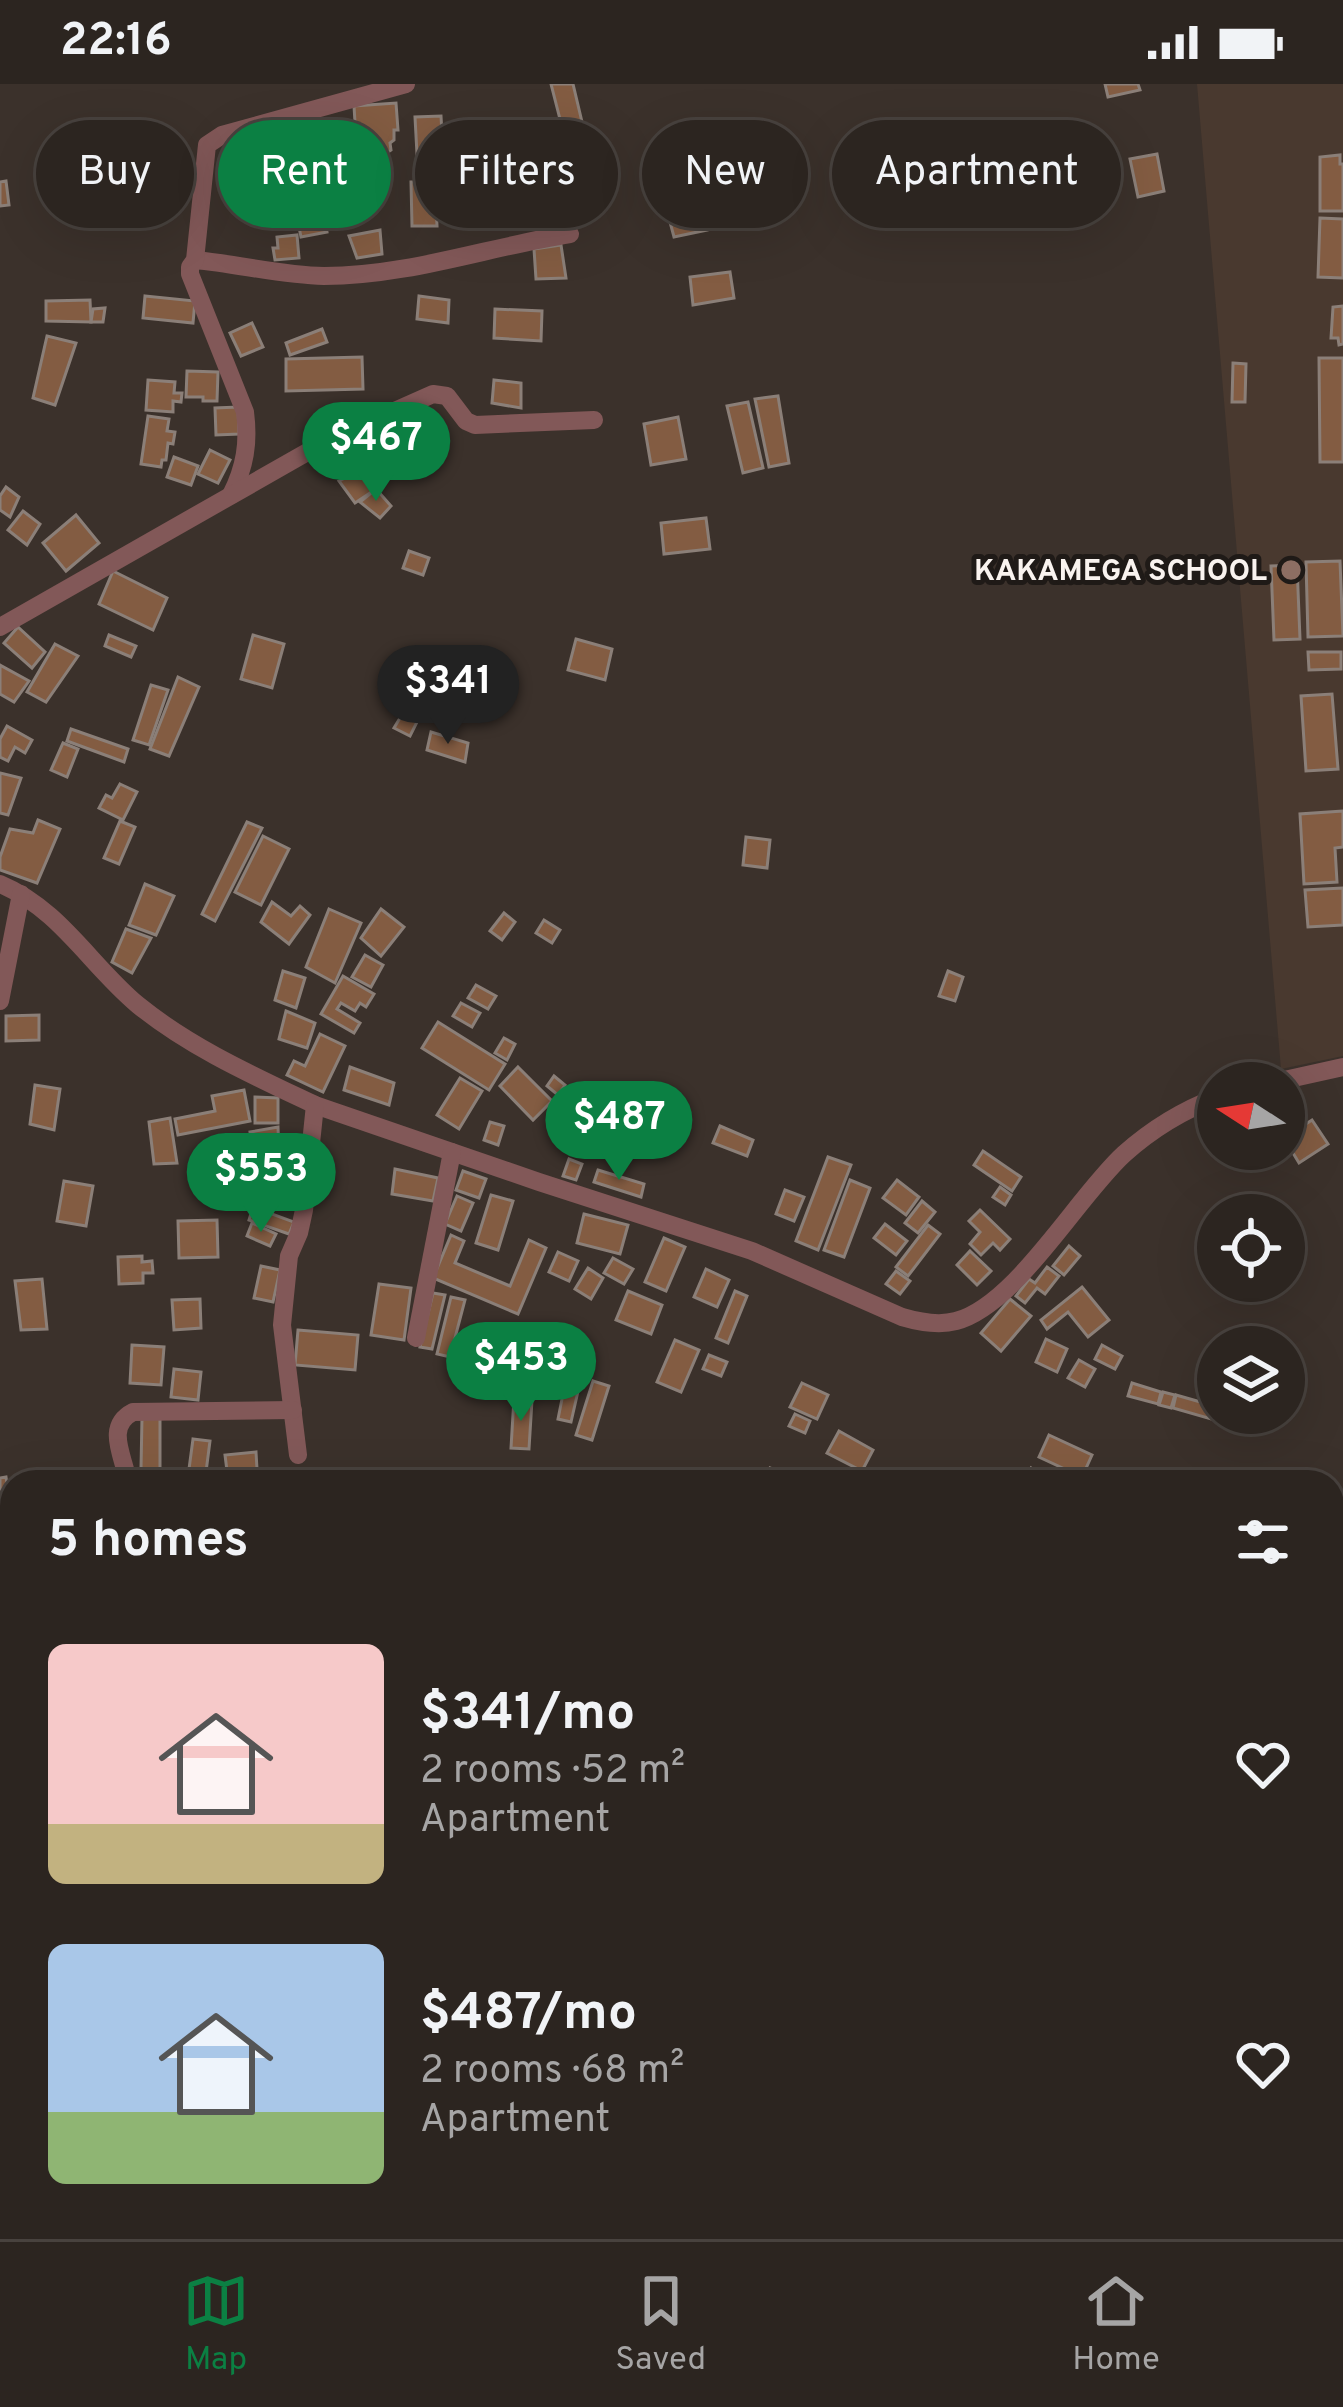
<!DOCTYPE html>
<meta charset="utf-8">
<style>
:root{--surface:#2c2520;--page:#342d29;--text:#f1f3f6;--muted:#a6a5a5;--line:#48423e;--accent:#0b8043}
body{margin:0;font-family:Overpass,sans-serif;background:var(--page);color:var(--text);height:100vh;display:flex;flex-direction:column;font-size:45px;white-space:nowrap}
*{box-sizing:border-box;margin:0}
p{font-size:39px;color:var(--muted)}
.icon{flex:none;width:66px;height:66px;fill:none;stroke:currentColor;stroke-width:2;stroke-linecap:round;stroke-linejoin:round}
.map{position:relative;flex:1;overflow:hidden}
.panel{position:absolute;left:0px;top:1386px;width:1344px;height:771px;display:flex;flex-direction:column;background:var(--surface);border-radius:36px 36px 0 0;box-shadow:0 12px 48px #0002,0 0 0 3px var(--line)}
.panel>*{flex:none}
.banner{position:absolute;left:36px;top:36px;width:1272px;height:108px;display:flex;gap:24px}
.needle{width:78px;rotate:282deg}
.buttons{position:absolute;left:1197px;top:978px;display:grid;gap:24px}
.buttons a{display:grid;place-items:center;width:108px;height:108px;border-radius:50%;background:var(--surface);box-shadow:0 12px 48px #0002,0 0 0 3px var(--line);font-size:60px}
.price{position:absolute;translate:-50% -102px;padding:0 27px;border-radius:42px;background:var(--accent);color:#fff;font-size:39px;line-height:78px;filter:drop-shadow(0 3px 6px #0008)}
.price::after{content:'';position:absolute;left:50%;top:72px;width:36px;height:27px;margin-left:-18px;background:inherit;clip-path:polygon(0 0,100% 0,50% 100%)}
.price.on{background:#222;color:#fff}
ul{padding:0;list-style:none}
li{display:flex;align-items:center;gap:36px;height:300px;padding:0 48px}
li span{display:grid;place-items:center;flex:none;width:336px;height:240px;border-radius:18px;color:#555}
li>.icon{margin-inline-start:auto}
span .icon{width:144px;height:144px;fill:#fffc;stroke-width:1}
li b{font-size:51px}
h2{display:flex;justify-content:space-between;align-items:center;height:144px;padding:0 48px;font-size:51px}
.pill{padding:0 42px;border-radius:54px;background:var(--surface);box-shadow:0 12px 48px #0002,0 0 0 3px var(--line);font-size:42px;line-height:108px}
.pill.on{background:var(--accent);color:#fff}
.status{display:flex;justify-content:space-between;align-items:center;height:84px;padding:0 60px;background:var(--surface);direction:ltr}
.status svg{height:33px;fill:currentColor}
.tab-bar{display:flex;justify-content:space-around;align-items:center;height:168px;border-top:3px solid var(--line);background:var(--surface);font-size:33px;color:var(--muted)}
.tab-bar a{display:grid;justify-items:center;gap:6px}
.tab-bar .on{color:var(--accent)}
.map>svg:first-child{display:block}
.built{fill:#49392f}
.building{fill:#835c42;stroke:#8b7f78;stroke-width:3}
.lines{fill:none;stroke-linecap:round;stroke-linejoin:round}
.street{stroke:#825858;stroke-width:18}
.education-dot{fill:#8d6e63;stroke:#1f1a17;stroke-width:4.5}
.labels{text-anchor:middle;stroke-width:10;stroke-linejoin:round;paint-order:stroke}
.poi-label{font-size:30px;font-weight:bold;fill:#f9f3ef;stroke:#1f1a17;text-anchor:end}
</style>
<div class="status"><b>22:16</b><svg viewBox="0 0 49 12"><path d="M0 12V9h3v3zM5 12V6h3v6zM10 12V3h3v9zM15 12V0h3v12zM26 1h20v11H26zM47 4h2v5h-2z"/></svg></div>
<div class="map">
<svg width="1343" height="2155" viewBox="0 0 1343 2155">
<rect width="100%" height="100%" fill="#3b312b"/>
<polygon class="built" points="1197,0 1343,0 1343,972 1281,985"/>
<g class="building">
<polygon points="551,0 573,0 582,38 562,43"/>
<polygon points="1105,0 1138,0 1140,6 1108,13"/>
<polygon points="396,19 398,46 394,46 394,56 390,59 391,66 388,68 388,76 372,77 372,72 367,72 364,55 356,55 354,22"/>
<polygon points="441,32 444,87 418,89 415,33"/>
<polygon points="126,55 162,55 163,71 156,71 156,83 126,83"/>
<polygon points="1157,70 1164,107 1138,113 1130,75"/>
<polygon points="1340,71 1340,80 1343,80 1343,127 1320,127 1320,73"/>
<polygon points="496,74 497,86 460,89 459,76"/>
<polygon points="98,77 125,82 117,119 91,114"/>
<polygon points="256,95 288,96 287,130 256,128"/>
<polygon points="6,97 9,121 0,122 0,98"/>
<polygon points="498,97 498,115 436,116 437,142 412,142 411,98"/>
<polygon points="323,124 327,148 301,153 296,128"/>
<polygon points="703,129 707,146 674,153 670,138"/>
<polygon points="1320,134 1343,135 1343,194 1318,193"/>
<polygon points="380,146 382,170 357,174 349,152"/>
<polygon points="297,151 299,174 275,176 273,164 278,164 277,153"/>
<polygon points="561,161 566,194 536,195 534,165"/>
<polygon points="730,188 734,214 693,221 690,193"/>
<polygon points="145,212 195,217 193,239 143,234"/>
<polygon points="419,212 449,216 448,239 417,235"/>
<polygon points="90,216 91,238 46,237 46,217"/>
<polygon points="1343,222 1343,260 1339,261 1338,254 1331,254 1333,223"/>
<polygon points="105,224 103,238 91,238 93,225"/>
<polygon points="495,225 542,227 541,257 494,254"/>
<polygon points="252,239 263,263 241,272 230,249"/>
<polygon points="322,245 327,258 290,271 286,259"/>
<polygon points="47,252 76,259 55,321 33,314"/>
<polygon points="362,273 363,305 286,307 286,275"/>
<polygon points="1319,274 1343,274 1343,378 1320,378"/>
<polygon points="1233,279 1246,280 1245,318 1232,318"/>
<polygon points="187,287 218,288 217,317 203,317 203,313 186,313"/>
<polygon points="148,296 175,298 174,309 182,309 181,318 173,317 173,328 146,326"/>
<polygon points="494,296 521,299 521,324 492,319"/>
<polygon points="778,312 789,379 769,383 755,315"/>
<polygon points="748,318 763,384 743,389 727,322"/>
<polygon points="238,323 239,350 216,351 215,324"/>
<polygon points="148,332 169,335 167,347 175,348 173,360 168,359 166,376 162,376 161,383 141,380"/>
<polygon points="678,333 686,375 651,381 644,340"/>
<polygon points="210,366 230,376 218,399 198,390"/>
<polygon points="174,373 198,382 191,401 167,393"/>
<polygon points="359,387 376,405 355,419 339,397"/>
<polygon points="6,403 19,413 10,433 0,426 0,412"/>
<polygon points="376,405 391,422 380,434 360,418"/>
<polygon points="23,427 40,440 27,461 8,446"/>
<polygon points="76,431 99,459 66,487 43,459"/>
<polygon points="706,434 710,465 664,470 661,439"/>
<polygon points="409,467 429,474 423,491 403,484"/>
<polygon points="1340,477 1343,552 1308,553 1306,478"/>
<polygon points="1297,481 1300,555 1274,556 1271,482"/>
<polygon points="113,487 167,514 153,546 99,520"/>
<polygon points="18,543 45,568 32,584 4,559"/>
<polygon points="109,551 136,562 131,573 105,562"/>
<polygon points="253,551 284,560 272,604 241,595"/>
<polygon points="576,555 612,565 605,596 568,586"/>
<polygon points="55,560 78,572 46,618 27,608"/>
<polygon points="1308,568 1341,568 1341,585 1309,586"/>
<polygon points="0,581 29,597 14,618 0,610"/>
<polygon points="178,593 199,603 169,672 150,665"/>
<polygon points="479,598 498,609 484,631 467,621"/>
<polygon points="151,601 168,606 149,661 133,656"/>
<polygon points="1332,610 1338,685 1306,687 1301,612"/>
<polygon points="406,624 421,630 410,652 394,644"/>
<polygon points="7,642 32,656 25,669 15,663 8,677 0,673 0,655"/>
<polygon points="71,645 128,665 124,678 67,657"/>
<polygon points="431,648 468,659 465,678 427,666"/>
<polygon points="63,659 78,665 67,693 51,686"/>
<polygon points="0,689 21,694 8,731 0,729"/>
<polygon points="120,700 137,708 123,736 99,724 106,711 112,714"/>
<polygon points="1343,727 1343,763 1335,764 1337,798 1304,800 1300,730"/>
<polygon points="38,736 60,745 37,799 0,786 0,773 10,745 33,749"/>
<polygon points="120,737 135,743 119,780 104,774"/>
<polygon points="247,738 262,744 215,837 202,830"/>
<polygon points="263,752 289,765 261,821 235,808"/>
<polygon points="746,753 770,756 767,784 743,781"/>
<polygon points="145,800 174,812 156,851 129,841"/>
<polygon points="1343,804 1343,841 1308,843 1305,806"/>
<polygon points="272,818 291,832 300,822 310,831 289,860 261,838"/>
<polygon points="329,825 361,839 335,899 306,883"/>
<polygon points="381,825 404,843 381,872 361,854"/>
<polygon points="504,829 515,838 502,856 490,847"/>
<polygon points="544,836 560,846 552,859 536,849"/>
<polygon points="126,845 151,854 132,889 112,878"/>
<polygon points="365,871 383,881 371,903 352,893"/>
<polygon points="283,887 305,894 296,924 275,916"/>
<polygon points="948,887 963,893 955,917 939,912"/>
<polygon points="343,892 374,910 366,923 360,919 355,927 341,919 337,925 360,939 354,949 321,930"/>
<polygon points="476,901 496,912 488,925 468,914"/>
<polygon points="461,919 480,929 472,943 453,932"/>
<polygon points="286,927 315,939 307,964 279,955"/>
<polygon points="39,931 39,956 6,957 6,932"/>
<polygon points="438,938 505,980 489,1006 422,964"/>
<polygon points="320,950 345,962 323,1008 287,991 294,977 305,982"/>
<polygon points="504,954 515,960 507,976 495,969"/>
<polygon points="350,983 394,999 389,1021 344,1006"/>
<polygon points="518,983 552,1017 533,1036 500,1002"/>
<polygon points="554,992 565,1001 558,1011 547,1002"/>
<polygon points="460,994 482,1007 459,1045 437,1031"/>
<polygon points="35,1001 60,1005 54,1046 30,1040"/>
<polygon points="244,1006 250,1037 178,1051 175,1035 215,1027 212,1012"/>
<polygon points="255,1013 278,1014 278,1039 255,1039"/>
<polygon points="591,1024 620,1037 611,1058 582,1045"/>
<polygon points="642,1025 669,1036 663,1050 636,1039"/>
<polygon points="170,1034 177,1079 154,1080 149,1038"/>
<polygon points="1312,1036 1328,1060 1299,1079 1284,1054"/>
<polygon points="490,1038 504,1042 498,1061 484,1056"/>
<polygon points="720,1042 753,1056 747,1072 713,1059"/>
<polygon points="278,1043 280,1095 257,1097 250,1048"/>
<polygon points="983,1067 1021,1093 1012,1107 974,1081"/>
<polygon points="828,1073 851,1081 818,1166 796,1157"/>
<polygon points="569,1075 582,1080 576,1096 563,1092"/>
<polygon points="209,1081 240,1084 239,1108 208,1106"/>
<polygon points="395,1085 438,1094 433,1117 392,1110"/>
<polygon points="598,1086 644,1100 641,1113 594,1098"/>
<polygon points="463,1087 486,1095 479,1114 456,1106"/>
<polygon points="850,1096 870,1104 844,1173 824,1166"/>
<polygon points="897,1096 919,1113 906,1131 883,1114"/>
<polygon points="64,1097 93,1102 86,1142 57,1137"/>
<polygon points="1000,1103 1011,1111 1005,1121 993,1113"/>
<polygon points="785,1106 804,1113 794,1137 776,1130"/>
<polygon points="491,1111 513,1117 498,1166 476,1159"/>
<polygon points="457,1112 473,1119 461,1147 445,1140"/>
<polygon points="922,1117 935,1128 918,1149 905,1139"/>
<polygon points="253,1123 294,1138 289,1150 249,1136"/>
<polygon points="980,1126 1010,1155 1000,1166 993,1159 981,1171 970,1160 980,1148 969,1137"/>
<polygon points="584,1130 628,1141 620,1170 577,1159"/>
<polygon points="217,1136 218,1173 179,1174 178,1137"/>
<polygon points="252,1139 276,1150 270,1162 247,1152"/>
<polygon points="885,1140 907,1157 896,1171 874,1154"/>
<polygon points="928,1141 940,1150 908,1192 896,1183"/>
<polygon points="451,1151 464,1157 455,1179 510,1202 529,1156 546,1164 518,1230 433,1194"/>
<polygon points="664,1154 685,1163 666,1207 645,1198"/>
<polygon points="1069,1162 1080,1172 1064,1191 1053,1182"/>
<polygon points="970,1167 991,1187 977,1201 957,1181"/>
<polygon points="558,1168 578,1177 569,1197 549,1188"/>
<polygon points="142,1172 142,1178 152,1177 153,1189 143,1189 143,1199 119,1200 118,1173"/>
<polygon points="613,1174 633,1185 624,1200 604,1189"/>
<polygon points="261,1182 280,1186 273,1218 254,1214"/>
<polygon points="1047,1183 1059,1192 1045,1210 1037,1204 1025,1219 1016,1212 1029,1195 1035,1199"/>
<polygon points="588,1184 603,1194 591,1215 575,1205"/>
<polygon points="706,1185 729,1196 717,1223 694,1213"/>
<polygon points="896,1187 910,1197 900,1210 886,1200"/>
<polygon points="42,1195 47,1245 21,1246 15,1197"/>
<polygon points="379,1200 411,1204 404,1256 371,1251"/>
<polygon points="1082,1203 1109,1236 1088,1253 1068,1228 1047,1245 1041,1236"/>
<polygon points="628,1207 662,1221 651,1250 616,1236"/>
<polygon points="735,1207 747,1212 728,1259 716,1254"/>
<polygon points="433,1209 445,1211 432,1265 420,1263"/>
<polygon points="451,1213 465,1216 450,1273 437,1270"/>
<polygon points="200,1215 201,1244 174,1246 172,1216"/>
<polygon points="1010,1215 1031,1232 1001,1267 981,1249"/>
<polygon points="298,1246 358,1251 355,1286 295,1281"/>
<polygon points="1046,1255 1067,1265 1057,1288 1036,1278"/>
<polygon points="675,1256 699,1266 681,1308 657,1298"/>
<polygon points="132,1261 164,1263 161,1301 130,1299"/>
<polygon points="1102,1261 1122,1272 1115,1285 1095,1275"/>
<polygon points="709,1271 727,1278 721,1292 703,1285"/>
<polygon points="1079,1276 1095,1285 1085,1303 1068,1294"/>
<polygon points="524,1279 558,1285 553,1313 519,1307"/>
<polygon points="174,1285 201,1288 198,1316 171,1313"/>
<polygon points="593,1297 609,1302 592,1356 576,1351"/>
<polygon points="802,1299 828,1311 817,1335 790,1323"/>
<polygon points="1132,1299 1161,1308 1158,1320 1128,1312"/>
<polygon points="565,1300 579,1303 571,1338 558,1335"/>
<polygon points="1163,1308 1175,1311 1171,1324 1159,1321"/>
<polygon points="1176,1311 1218,1323 1218,1329 1228,1329 1225,1339 1173,1324"/>
<polygon points="514,1314 532,1316 529,1365 511,1364"/>
<polygon points="795,1330 810,1337 805,1349 789,1342"/>
<polygon points="142,1333 160,1333 160,1385 141,1385"/>
<polygon points="839,1347 873,1366 862,1387 827,1369"/>
<polygon points="1049,1351 1092,1371 1082,1393 1039,1373"/>
<polygon points="193,1355 210,1357 206,1388 189,1385"/>
<polygon points="256,1368 257,1385 227,1387 225,1371"/>
<polygon points="770,1384 796,1395 795,1398 764,1398"/>
<polygon points="1031,1384 1050,1398 1022,1398"/>
<polygon points="210,1386 225,1386 224,1398 209,1398"/>
<polygon points="190,1388 206,1388 206,1398 189,1398"/>
<polygon points="6,1393 12,1434 0,1435 0,1394"/>
<polygon points="0,1750 12,1750 12,1791 0,1792"/>
<polygon points="1333,1802 1343,1803 1343,1830 1332,1830"/>
<polygon points="387,2145 435,2145 433,2155 385,2155"/>
<polygon points="559,2145 583,2149 582,2155 556,2155"/>
</g>
<g class="lines">
<g class="street">
<path d="M 195,176 C 238,180 281,191 324,192 C 408,192 488,163 570,150"/>
<path d="M 231,411 C 245,383 249,359 245,328 L 190,190 L 190,183 L 195,176 L 207,61 L 222,51 L 406,0"/>
<polyline points="0,543 325,358 433,310 447,312 466,337 475,341 594,336"/>
<path d="M 0,800 C 60,825 90,881 138,921 C 191,964 254,992 315,1021 L 539,1098 L 752,1167 L 902,1233 C 919,1238 938,1242 956,1237 C 1016,1221 1077,1113 1124,1070 C 1152,1045 1183,1026 1218,1013"/>
<polyline points="0,917 21,810"/>
<polyline points="1271,999 1343,983"/>
<polyline points="416,1254 452,1068"/>
<polyline points="298,1371 282,1241 289,1172 299,1149 304,1126 315,1021"/>
<path d="M 127,1393 C 122,1369 106,1342 133,1328 L 293,1326"/>
<polyline points="14,2155 16,2145"/>
<polyline points="882,2155 885,2147"/>
<polyline points="1292,2155 1293,2145"/>
</g>
</g>
<circle class="education-dot" cx="1291" cy="486" r="12"/>
<g class="labels">
<g class="poi-label">
<text x="1267" y="496">KAKAMEGA SCHOOL</text>
</g>
</g>
</svg>
<div class="buttons">
<a><svg class="needle" viewBox="-14 -14 28 28"><path d="M0-13l5 13h-10z" fill="#e53935"/><path d="M0 13l5-13h-10z" fill="#a6a5a5"/></svg></a>
<a><svg class="icon" aria-label="locate" viewBox="0 0 24 24"><circle cx="12" cy="12" r="6"/><path d="M12 2v4M12 18v4M2 12h4M18 12h4"/></svg></a>
<a><svg class="icon" aria-label="layers" viewBox="0 0 24 24"><path d="M12 4l9 5-9 5-9-5zM3 14l9 5 9-5"/></svg></a>
</div>
<b class="price" style="left:376px;top:420px">$467</b>
<b class="price on" style="left:448px;top:663px">$341</b>
<b class="price" style="left:619px;top:1099px">$487</b>
<b class="price" style="left:261px;top:1151px">$553</b>
<b class="price" style="left:521px;top:1340px">$453</b>
<div class="banner">
<a class="pill">Buy</a>
<a class="pill on">Rent</a>
<a class="pill">Filters</a>
<a class="pill">New</a>
<a class="pill">Apartment</a>
</div>
<section class="panel">
<h2>5 homes<svg class="icon" aria-label="filters" viewBox="0 0 24 24"><path d="M4 7h16M4 17h16"/><circle cx="9" cy="7" r="2"/><circle cx="15" cy="17" r="2"/></svg></h2>
<ul>
<li><span style="background:linear-gradient(#f6c9c9 75%,#c2b280 0)"><svg class="icon" aria-label="home" viewBox="0 0 24 24"><path d="M3 11l9-7 9 7M6 9v11h12V9"/></svg></span><div><b>$341/mo</b><p>2 rooms · 52 m²</p><p>Apartment</p></div><svg class="icon" aria-label="heart" viewBox="0 0 24 24"><path d="M12 20l-8-8c-3-5 5-10 8-4 3-6 11-1 8 4z"/></svg></li>
<li><span style="background:linear-gradient(#a9c7e8 70%,#8fb573 0)"><svg class="icon" aria-label="home" viewBox="0 0 24 24"><path d="M3 11l9-7 9 7M6 9v11h12V9"/></svg></span><div><b>$487/mo</b><p>2 rooms · 68 m²</p><p>Apartment</p></div><svg class="icon" aria-label="heart" viewBox="0 0 24 24"><path d="M12 20l-8-8c-3-5 5-10 8-4 3-6 11-1 8 4z"/></svg></li>
</ul>
</section>
</div>
<nav class="tab-bar">
<a class="on"><svg class="icon" aria-label="map" viewBox="0 0 24 24"><path d="M3 6l6-2 6 2 6-2v14l-6 2-6-2-6 2zM9 4v14M15 6v14"/></svg>Map</a>
<a><svg class="icon" aria-label="saved" viewBox="0 0 24 24"><path d="M7 4h10v16l-5-4-5 4z"/></svg>Saved</a>
<a><svg class="icon" aria-label="home" viewBox="0 0 24 24"><path d="M3 11l9-7 9 7M6 9v11h12V9"/></svg>Home</a>
</nav>
